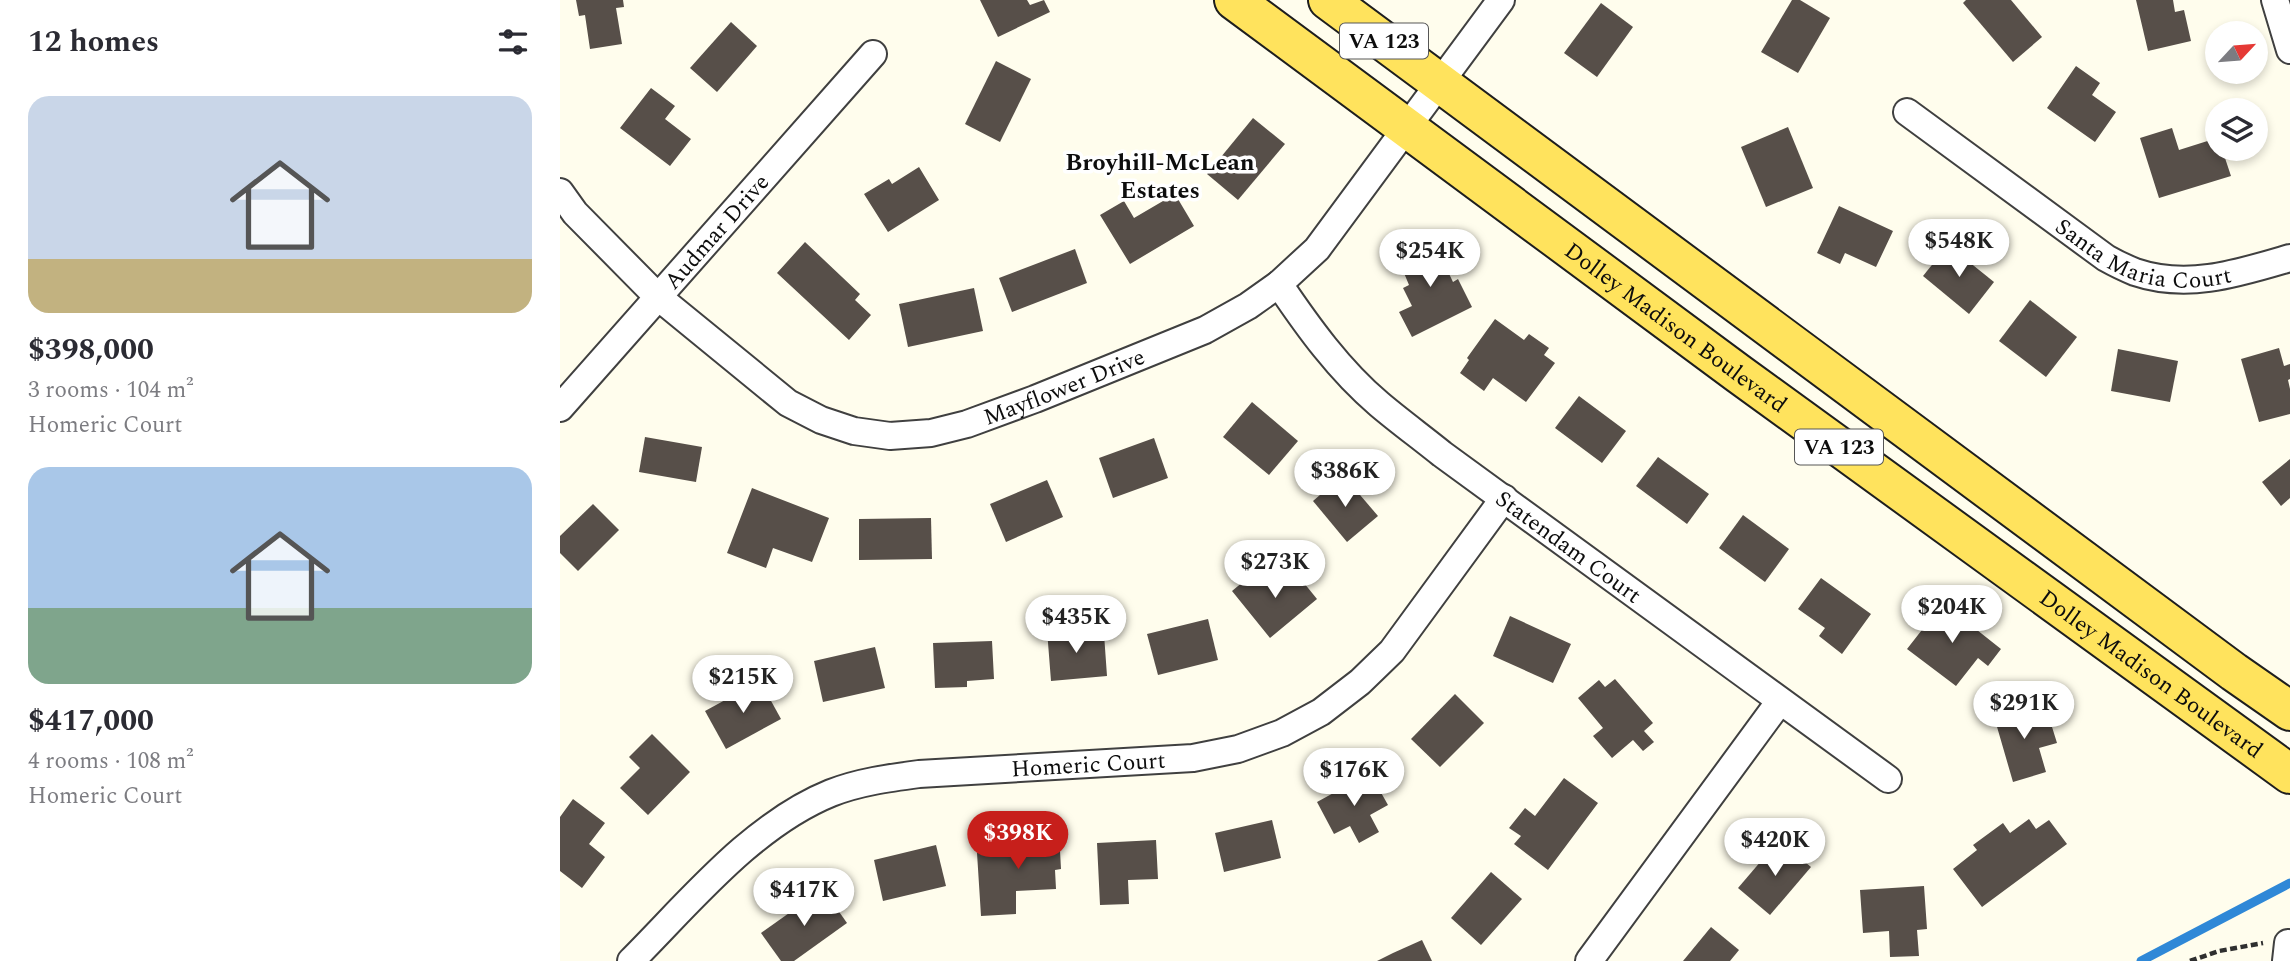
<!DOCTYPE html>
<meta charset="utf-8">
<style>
:root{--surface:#fff;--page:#f2f2f3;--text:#2b2b33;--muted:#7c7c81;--accent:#c71f1b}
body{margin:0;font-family:Spectral,serif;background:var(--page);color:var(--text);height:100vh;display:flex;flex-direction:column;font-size:26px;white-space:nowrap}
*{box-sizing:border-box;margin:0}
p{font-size:23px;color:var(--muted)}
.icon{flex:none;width:38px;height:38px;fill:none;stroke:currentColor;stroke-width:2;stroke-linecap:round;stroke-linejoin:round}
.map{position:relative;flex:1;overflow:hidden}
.drawer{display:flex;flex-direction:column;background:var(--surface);width:560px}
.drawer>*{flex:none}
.needle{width:46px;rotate:64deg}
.tools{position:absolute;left:1645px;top:21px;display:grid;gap:14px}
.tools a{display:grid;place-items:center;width:63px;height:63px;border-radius:50%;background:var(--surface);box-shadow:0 4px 10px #0003;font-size:35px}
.price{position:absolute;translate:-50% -60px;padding:0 16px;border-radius:24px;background:#fff;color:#222;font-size:23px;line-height:46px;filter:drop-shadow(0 2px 4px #0008)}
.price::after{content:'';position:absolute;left:50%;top:42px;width:21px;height:16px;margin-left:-10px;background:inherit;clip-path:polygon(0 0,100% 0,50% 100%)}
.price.current{background:var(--accent);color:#fff}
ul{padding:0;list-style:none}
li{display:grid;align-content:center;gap:14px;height:371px;padding:0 28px}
li span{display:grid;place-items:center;height:217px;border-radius:21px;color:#555}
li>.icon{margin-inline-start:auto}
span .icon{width:126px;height:126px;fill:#fffc;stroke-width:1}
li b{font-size:30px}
h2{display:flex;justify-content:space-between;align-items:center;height:84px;padding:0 28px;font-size:30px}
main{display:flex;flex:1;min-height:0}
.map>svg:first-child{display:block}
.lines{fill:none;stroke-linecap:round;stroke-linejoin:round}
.stream{stroke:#2f88d7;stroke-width:9}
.building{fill:#574f49}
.minor-casing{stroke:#404040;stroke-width:30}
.primary-casing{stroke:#1e1e1e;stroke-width:42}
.path{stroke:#2f2f2f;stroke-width:4.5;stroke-dasharray:7 3.5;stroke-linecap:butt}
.minor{stroke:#fff;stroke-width:26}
.primary{stroke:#ffe35d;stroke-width:38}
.labels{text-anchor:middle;stroke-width:7;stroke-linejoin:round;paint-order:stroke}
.shield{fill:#fff;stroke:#565656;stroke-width:2}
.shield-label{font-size:21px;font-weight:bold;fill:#0d0d0d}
.street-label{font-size:23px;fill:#0d0d0d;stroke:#fff}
.neighbourhood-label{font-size:24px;font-weight:bold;fill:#0d0d0d;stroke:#fff}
</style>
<main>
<section class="drawer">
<h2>12 homes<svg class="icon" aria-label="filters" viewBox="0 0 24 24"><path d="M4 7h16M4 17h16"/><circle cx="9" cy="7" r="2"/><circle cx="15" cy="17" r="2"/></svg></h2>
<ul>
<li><span style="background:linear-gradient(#c9d6e8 75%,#c2b280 0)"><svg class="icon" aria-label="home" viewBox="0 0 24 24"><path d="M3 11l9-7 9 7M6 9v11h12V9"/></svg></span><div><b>$398,000</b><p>3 rooms · 104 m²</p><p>Homeric Court</p></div></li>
<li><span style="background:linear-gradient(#a9c7e8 65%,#7fa58c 0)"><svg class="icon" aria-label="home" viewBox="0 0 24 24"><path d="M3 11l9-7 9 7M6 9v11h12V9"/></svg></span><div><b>$417,000</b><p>4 rooms · 108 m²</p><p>Homeric Court</p></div></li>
</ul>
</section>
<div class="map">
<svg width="1730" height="961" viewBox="0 0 1730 961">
<rect width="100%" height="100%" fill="#fffded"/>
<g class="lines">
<polyline class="stream" points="1581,961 1730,883"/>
</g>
<g class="building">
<polygon points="16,0 63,0 64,7 56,8 62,44 30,49 25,15 19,16"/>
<polygon points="420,0 467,0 470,5 484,0 490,12 438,37"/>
<polygon points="1232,0 1240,0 1270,18 1238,73 1201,52"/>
<polygon points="1406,0 1451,0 1482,37 1453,62 1403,3"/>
<polygon points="1576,0 1613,0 1615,12 1624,10 1631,41 1588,51"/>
<polygon points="1041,3 1073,27 1037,77 1004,53"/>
<polygon points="171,22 197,46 157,92 130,68"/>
<polygon points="436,61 471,79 440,142 405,124"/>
<polygon points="1516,66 1540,83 1532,95 1556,112 1535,142 1487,108"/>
<polygon points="91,88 115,106 105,119 131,139 110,166 60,128"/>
<polygon points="693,118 725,144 678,200 647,174"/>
<polygon points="1228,127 1253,188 1206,207 1181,147"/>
<polygon points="1612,128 1619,150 1657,138 1657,149 1662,149 1671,176 1599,198 1580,138"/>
<polygon points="359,167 379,200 328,232 304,194 329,179 332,184"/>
<polygon points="615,194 634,226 570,264 540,215 564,201 574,218"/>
<polygon points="1279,206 1333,231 1316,267 1285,253 1280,264 1257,253"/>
<polygon points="872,238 893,282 898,279 912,307 852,337 839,312 852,306 843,288 849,285 844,273 847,272 838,255"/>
<polygon points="245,242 300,294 295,300 311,315 289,340 217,273"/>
<polygon points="1388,245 1434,282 1409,314 1363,276"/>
<polygon points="515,249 527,283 452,312 439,278"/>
<polygon points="414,288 423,331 348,347 339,304"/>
<polygon points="1470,300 1517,337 1486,377 1439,341"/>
<polygon points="935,319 964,340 969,334 989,348 984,355 995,363 966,402 933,378 924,391 900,373 909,360 907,358"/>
<polygon points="1719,348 1724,366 1730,364 1730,379 1728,380 1730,389 1730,414 1699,422 1681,359"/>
<polygon points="1558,349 1618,361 1610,402 1551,391"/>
<polygon points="1019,396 1066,431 1042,463 995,428"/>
<polygon points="692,402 738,441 709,475 663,437"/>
<polygon points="85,437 142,447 136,482 79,472"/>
<polygon points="594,438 608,478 553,498 539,458"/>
<polygon points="1098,457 1149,494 1127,524 1076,486"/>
<polygon points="1730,459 1730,498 1721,506 1702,482"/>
<polygon points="783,475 818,516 787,542 753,501"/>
<polygon points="487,480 503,517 446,542 430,504"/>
<polygon points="192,488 269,518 252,562 213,548 206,568 167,553"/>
<polygon points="33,504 59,530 18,571 0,553 0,536"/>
<polygon points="1183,515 1229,549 1205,582 1159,548"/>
<polygon points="371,518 372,559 299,560 299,519"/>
<polygon points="731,567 757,599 710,638 672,591 696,571 708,585"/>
<polygon points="1261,578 1311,614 1282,654 1259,636 1265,628 1238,609"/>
<polygon points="1383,603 1441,649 1428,666 1418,658 1396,686 1347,649"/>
<polygon points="950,616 1011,644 993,683 933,656"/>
<polygon points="648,619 658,660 598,675 587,634"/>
<polygon points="513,628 514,636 544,634 547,676 491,681 487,630"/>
<polygon points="432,641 434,679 407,681 407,687 375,688 373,643"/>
<polygon points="315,647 325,688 263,702 254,661"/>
<polygon points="1055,679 1093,723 1084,731 1094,742 1083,751 1073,740 1052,758 1033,736 1043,728 1018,698 1039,680 1045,687"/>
<polygon points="200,681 221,719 166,749 145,711"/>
<polygon points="895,694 924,723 880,767 851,739"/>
<polygon points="1465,704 1470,719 1488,714 1497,743 1479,748 1486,772 1453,782 1433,713"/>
<polygon points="92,734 130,772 88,815 60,788 80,768 69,757"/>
<polygon points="810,773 828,805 810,815 819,832 799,843 790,826 774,834 757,802"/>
<polygon points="1004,778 1038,803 988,870 954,844 961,836 949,828 965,808 975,816"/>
<polygon points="13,799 45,823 29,844 45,857 22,888 0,871 0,817"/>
<polygon points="1469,819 1476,829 1489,820 1507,844 1422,907 1393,869 1417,850 1413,845 1443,823 1450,833"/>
<polygon points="712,820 721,858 664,872 655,833"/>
<polygon points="499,832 501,869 495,870 496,889 456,891 456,914 421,916 417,853 451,851 450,835"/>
<polygon points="596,840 598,879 568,880 569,904 540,905 537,843"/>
<polygon points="1219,840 1251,867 1210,915 1178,888"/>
<polygon points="376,845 386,886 323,901 314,860"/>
<polygon points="931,872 962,899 921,945 891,918"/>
<polygon points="1364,886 1367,929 1357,930 1359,956 1330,957 1329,931 1303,933 1300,890"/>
<polygon points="263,889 287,923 234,961 221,961 201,933"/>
<polygon points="1151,927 1179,950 1170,961 1123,961"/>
<polygon points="862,940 872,961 817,961 833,953"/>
</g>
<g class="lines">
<g class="minor-casing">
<g id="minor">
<polyline points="1715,0 1730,50"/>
<path id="s1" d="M 1347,112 L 1546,258 C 1555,263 1565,268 1575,272 C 1628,290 1679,273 1730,258"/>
<path id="s2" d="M 0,192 L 15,213 L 97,296 L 228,403 L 261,420 L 294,431 L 330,436 L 371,433 L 407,424 L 475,399 L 645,330 L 688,306 L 719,284 L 757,249 L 941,0"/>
<path id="s3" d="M 719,284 C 748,327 779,370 819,404 C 839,421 861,437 882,454 L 1328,779"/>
<path id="s4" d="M 0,408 L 313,54"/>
<path id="s5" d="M 71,961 C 130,902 192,825 271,793 C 299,782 329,778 359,774 L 633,758 L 678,749 L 722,733 L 761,712 L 800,682 L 832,651 L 944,498"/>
<polyline points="1029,961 1220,701"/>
<polyline points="1726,961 1728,943"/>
</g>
</g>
<g class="primary-casing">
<g id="primary">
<path id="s6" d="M 674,0 L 1179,374 L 1730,774"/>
<polyline points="768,0 1674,672 1730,711"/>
</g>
</g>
<polyline class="path" points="1630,961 1659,951 1703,943"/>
<use href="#minor" class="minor"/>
<use href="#primary" class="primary"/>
</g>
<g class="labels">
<g class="shield">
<rect x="780" y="23.5" width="88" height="35" rx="5"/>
<rect x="1235" y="429.5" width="88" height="35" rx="5"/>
</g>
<g class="shield-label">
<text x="824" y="48">VA 123</text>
<text x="1279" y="454">VA 123</text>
</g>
<g class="street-label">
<text dy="8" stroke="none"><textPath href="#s4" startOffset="236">Audmar Drive</textPath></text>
<text dy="8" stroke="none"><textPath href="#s1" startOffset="282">Santa Maria Court</textPath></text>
<text dy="8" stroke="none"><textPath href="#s6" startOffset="550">Dolley Madison Boulevard</textPath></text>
<text dy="8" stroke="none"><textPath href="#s2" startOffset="602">Mayflower Drive</textPath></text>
<text dy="8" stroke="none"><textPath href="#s3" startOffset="394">Statendam Court</textPath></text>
<text dy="8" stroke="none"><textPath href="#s6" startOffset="1138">Dolley Madison Boulevard</textPath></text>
<text dy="8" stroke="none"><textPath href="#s5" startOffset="523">Homeric Court</textPath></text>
</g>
<g class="neighbourhood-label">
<text x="600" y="170">Broyhill-McLean<tspan x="600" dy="28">Estates</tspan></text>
</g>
</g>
</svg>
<div class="tools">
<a><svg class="needle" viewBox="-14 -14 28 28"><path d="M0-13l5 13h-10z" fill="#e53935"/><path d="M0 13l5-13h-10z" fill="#7c7c81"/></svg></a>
<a><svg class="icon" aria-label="layers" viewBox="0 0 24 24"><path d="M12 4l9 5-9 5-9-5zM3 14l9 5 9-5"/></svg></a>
</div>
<b class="price" style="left:1399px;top:279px">$548K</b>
<b class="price" style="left:870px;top:289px">$254K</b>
<b class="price" style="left:785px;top:509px">$386K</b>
<b class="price" style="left:715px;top:600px">$273K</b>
<b class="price" style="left:1392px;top:645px">$204K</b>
<b class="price" style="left:516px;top:655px">$435K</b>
<b class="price" style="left:183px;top:715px">$215K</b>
<b class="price" style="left:1464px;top:741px">$291K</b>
<b class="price" style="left:794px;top:808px">$176K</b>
<b class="price current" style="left:458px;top:871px">$398K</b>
<b class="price" style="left:1215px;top:878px">$420K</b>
<b class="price" style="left:244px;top:928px">$417K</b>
</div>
</main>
